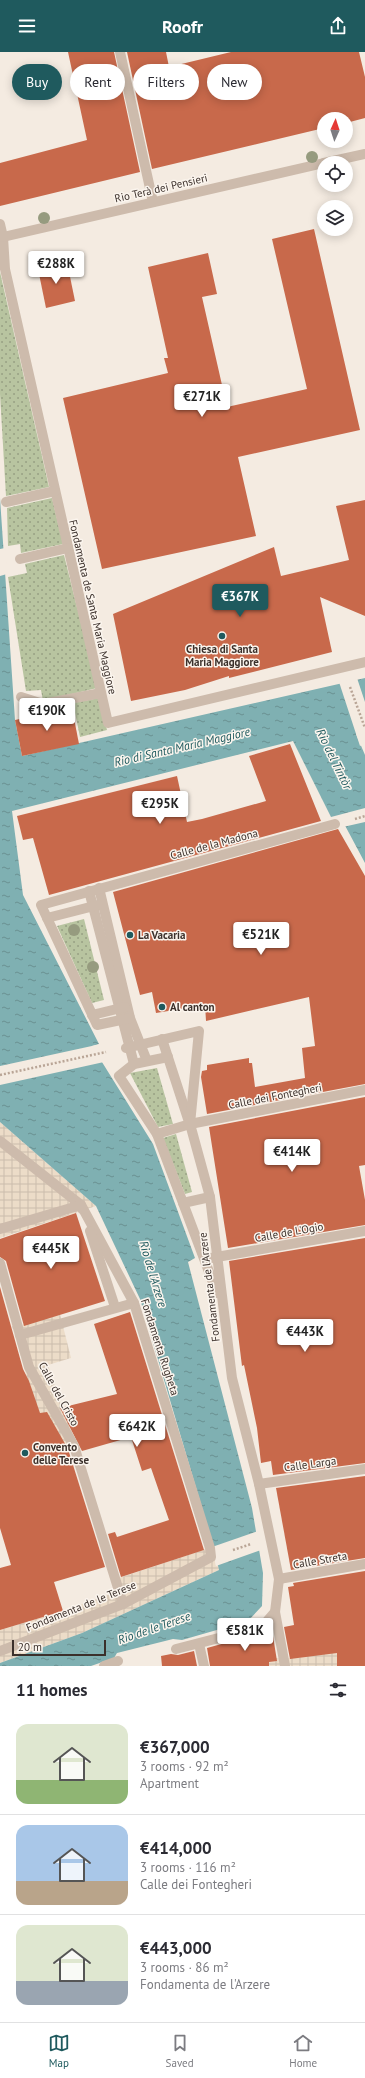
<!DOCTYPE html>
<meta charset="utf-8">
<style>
:root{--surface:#fff;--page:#f2f2f3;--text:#2b2b33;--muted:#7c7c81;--line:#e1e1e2;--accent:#1f5a5e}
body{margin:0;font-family:"PT Sans",sans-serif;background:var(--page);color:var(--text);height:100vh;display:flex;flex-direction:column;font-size:15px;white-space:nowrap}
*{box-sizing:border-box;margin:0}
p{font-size:13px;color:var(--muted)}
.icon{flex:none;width:22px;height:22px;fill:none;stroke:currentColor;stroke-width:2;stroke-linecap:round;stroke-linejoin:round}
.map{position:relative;height:1614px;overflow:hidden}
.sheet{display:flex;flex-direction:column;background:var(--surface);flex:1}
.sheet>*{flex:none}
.top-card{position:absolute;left:12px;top:12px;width:341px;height:36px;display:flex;gap:8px}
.needle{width:26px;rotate:3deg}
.controls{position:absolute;left:317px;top:60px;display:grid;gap:8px}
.controls a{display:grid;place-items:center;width:36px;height:36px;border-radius:50%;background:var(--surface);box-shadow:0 2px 10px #0003;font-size:20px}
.scale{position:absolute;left:12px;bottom:10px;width:94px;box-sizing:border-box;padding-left:4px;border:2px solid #3b302b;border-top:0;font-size:11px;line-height:14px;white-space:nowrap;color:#3b302b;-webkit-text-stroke:3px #fbf5ee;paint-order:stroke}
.price{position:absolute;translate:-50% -34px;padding:0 9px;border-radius:4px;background:#fff;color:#222;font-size:13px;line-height:26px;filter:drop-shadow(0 1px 2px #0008)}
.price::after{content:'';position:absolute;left:50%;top:24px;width:12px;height:9px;margin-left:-6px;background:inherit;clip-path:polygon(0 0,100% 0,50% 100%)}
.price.active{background:var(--accent);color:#fff}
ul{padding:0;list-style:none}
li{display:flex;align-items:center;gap:12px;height:100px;padding:0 16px}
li+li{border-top:1px solid var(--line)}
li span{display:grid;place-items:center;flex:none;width:112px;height:80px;border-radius:12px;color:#555}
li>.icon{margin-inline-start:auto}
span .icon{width:48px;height:48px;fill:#fffc;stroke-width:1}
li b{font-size:17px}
h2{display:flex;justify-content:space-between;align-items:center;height:48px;padding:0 16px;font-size:17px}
.pill{padding:0 14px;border-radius:18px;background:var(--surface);box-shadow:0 2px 10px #0003;font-size:14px;line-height:36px}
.pill.active{background:var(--accent);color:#fff}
header{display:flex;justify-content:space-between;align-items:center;height:52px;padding:0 16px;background:var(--accent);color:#fff;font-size:18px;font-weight:700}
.tab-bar{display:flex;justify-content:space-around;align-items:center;height:56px;border-top:1px solid var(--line);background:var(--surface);font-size:11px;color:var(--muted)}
.tab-bar a{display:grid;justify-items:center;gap:2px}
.tab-bar .active{color:var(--accent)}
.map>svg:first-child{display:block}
.green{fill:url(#green-dots)}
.plaza{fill:url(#plaza-grid)}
.water{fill:url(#water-ripples)}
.pier{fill:#f4ebe1}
.building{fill:#c8694b}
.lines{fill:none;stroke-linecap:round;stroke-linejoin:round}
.path{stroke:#b9a596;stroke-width:2.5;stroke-dasharray:2 2;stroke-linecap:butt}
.street{stroke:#cdbbac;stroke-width:10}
.tree{fill:#969b7f}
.poi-dot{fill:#1f5a5e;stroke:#fbf5ee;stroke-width:1.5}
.labels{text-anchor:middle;stroke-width:3;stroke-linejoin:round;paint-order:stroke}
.street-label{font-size:11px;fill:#3b302b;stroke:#fbf5ee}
.poi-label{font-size:11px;font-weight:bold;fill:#3b302b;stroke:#fbf5ee;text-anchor:start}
.water-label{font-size:12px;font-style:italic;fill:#1f5a5e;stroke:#fbf5ee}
</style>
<header><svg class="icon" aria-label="menu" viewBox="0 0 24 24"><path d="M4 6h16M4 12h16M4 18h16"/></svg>Roofr<svg class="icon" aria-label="share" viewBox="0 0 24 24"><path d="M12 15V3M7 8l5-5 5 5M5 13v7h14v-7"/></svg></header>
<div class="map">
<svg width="365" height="1614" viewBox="0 0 365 1614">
<defs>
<pattern id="green-dots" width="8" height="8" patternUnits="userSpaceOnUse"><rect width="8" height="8" fill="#b8c4a0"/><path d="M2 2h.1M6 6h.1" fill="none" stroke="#97a083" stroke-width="1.8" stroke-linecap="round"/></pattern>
<pattern id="plaza-grid" width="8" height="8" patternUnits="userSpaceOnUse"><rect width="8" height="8" fill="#ecdcc8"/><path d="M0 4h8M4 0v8" fill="none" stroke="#cbbdac"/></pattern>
<pattern id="water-ripples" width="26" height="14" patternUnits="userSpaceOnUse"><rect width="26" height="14" fill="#7fb0b2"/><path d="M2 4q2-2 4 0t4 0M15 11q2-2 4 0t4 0" fill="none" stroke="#699091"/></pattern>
</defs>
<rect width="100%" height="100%" fill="#f4ebe1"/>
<g class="green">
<polygon points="0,220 49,435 6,444 0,342"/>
<polygon points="52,446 63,492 21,501 20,492 8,494 7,456"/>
<polygon points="64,503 97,636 43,649 41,638 26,639 8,525 27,521 25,512"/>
<polygon points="99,646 107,678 80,685 73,651"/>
<polygon points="84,867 104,948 92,951 57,874"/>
<polygon points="157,1016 173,1072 158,1075 130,1021"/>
<polygon points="176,1082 192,1140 185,1142 163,1086"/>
</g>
<g class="plaza">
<polygon points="0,1070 96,1154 0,1186"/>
<polygon points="60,1262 71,1306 48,1313 62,1356 76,1390 73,1398 50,1404 12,1274 28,1272"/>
<polygon points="212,1495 216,1514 218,1513 219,1518 82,1581 0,1611 0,1578 63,1559 116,1540 119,1526"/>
<polygon points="337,1595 337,1614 269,1614 268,1606 298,1606"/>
</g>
<polygon class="water" points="0,446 15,668 22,704 365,626 365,680 356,682 365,703 365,811 341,766 331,765 293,689 12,759 23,843 99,992 92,994 153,1092 195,1206 188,1210 252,1456 263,1521 262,1554 248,1569 182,1588 173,1587 117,1601 114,1606 91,1614 0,1614 0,1611 82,1581 219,1518 213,1493 140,1247 96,1154 0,1070"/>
<g class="pier">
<polygon points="5,496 7,522 0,524 0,497"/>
<polygon points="357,626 365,650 365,682 359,683 362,693 360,694 339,630"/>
<polygon points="365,756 365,770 343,775 340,768 332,767 331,765"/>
<polygon points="101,992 95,995 104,1010 0,1033 0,1014"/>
<polygon points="258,1479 261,1498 216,1514 212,1495"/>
</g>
<g class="building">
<polygon points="68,0 114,0 140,120 0,154 0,111 87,88"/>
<polygon points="127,0 166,0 169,15 231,0 359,0 365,25 365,66 346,71 346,67 324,67 324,76 152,117"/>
<polygon points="314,177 360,378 238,405 256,484 102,517 63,346 168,321 164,306 168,306 148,215 208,201 217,242 202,245 227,355 307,337 272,187"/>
<polygon points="67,210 75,249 46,256 38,217"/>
<polygon points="365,448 365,564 320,545 332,600 229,626 229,624 185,638 131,649 113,562 274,495 281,524 349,508 336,454"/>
<polygon points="72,656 79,692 22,704 15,668"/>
<polygon points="290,692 321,769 49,843 33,786 23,788 17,764 177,724 187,770 202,767 266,749 249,704"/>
<polygon points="338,777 365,824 365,1032 207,1062 201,1025 202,1019 207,1018 207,1013 249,1006 249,1011 252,1011 255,1035 305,1026 302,996 315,994 309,945 206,969 205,953 156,961 152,940 140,943 113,840"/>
<polygon points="365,1045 365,1113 359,1114 365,1148 365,1173 228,1196 209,1075"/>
<polygon points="76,1161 105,1249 24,1274 6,1209 0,1205 0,1187"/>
<polygon points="365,1186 365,1411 273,1423 271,1409 261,1411 257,1376 244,1313 242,1314 229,1209"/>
<polygon points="0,1235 23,1317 29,1329 40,1361 47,1360 68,1397 105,1515 54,1530 63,1559 0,1578 0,1516 11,1513 0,1476"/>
<polygon points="130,1260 204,1498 121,1525 108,1482 115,1480 117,1485 169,1468 151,1416 142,1419 131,1385 82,1399 60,1356 117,1342 94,1272"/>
<polygon points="365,1424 365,1506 291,1518 276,1436"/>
<polygon points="365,1519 365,1614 337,1614 337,1601 290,1607 284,1575 294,1573 288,1535 294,1534 293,1531"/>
<polygon points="272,1578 277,1609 269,1610 269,1614 210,1614 207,1596"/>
<polygon points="194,1599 197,1614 162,1614 161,1604 171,1602 178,1603"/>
</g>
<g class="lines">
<g class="path">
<polyline points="350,635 365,676"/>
<polyline points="355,767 365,764"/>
<polyline points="0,1023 106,1000"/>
<polyline points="233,1498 251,1492"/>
</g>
<g class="street">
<polyline points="120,0 153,150"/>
<polyline points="324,111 365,102"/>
<polyline points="0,172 3,185 5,217 108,671 365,610"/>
<polyline points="3,185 324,111"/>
<polyline points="6,450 55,439"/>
<polyline points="20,507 68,496"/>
<polyline points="21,645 43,652 101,641"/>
<polyline points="99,836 130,966 147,1009"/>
<polyline points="89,839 134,1012"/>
<polyline points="47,866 98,853"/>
<polyline points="92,963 125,955"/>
<polyline points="130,966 97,973 41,853 335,772"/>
<polyline points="162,987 188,1067"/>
<polyline points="126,996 199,979 190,1072 210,1145 232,1326 259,1432 279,1527 275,1560"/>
<polyline points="168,1005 134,1012 119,1024 157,1082 217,1241"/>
<polyline points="157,1082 190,1072 365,1038"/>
<polyline points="0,1089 81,1153 134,1251 210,1496 211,1505 123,1552 0,1599"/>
<polyline points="183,1151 210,1145"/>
<polyline points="0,1177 81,1153 82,1157"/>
<polyline points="90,1179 115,1255"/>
<polyline points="211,1206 365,1179"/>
<polyline points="0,1211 29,1315 74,1394 123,1552"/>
<polyline points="20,1283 134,1251"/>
<polyline points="259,1432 365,1417"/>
<polyline points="279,1527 365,1512"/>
<polyline points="199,1592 204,1614"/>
<polyline points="176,1597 262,1575 275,1560 285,1614"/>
<polyline points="104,1614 118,1609"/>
</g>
</g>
<g class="tree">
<circle cx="312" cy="105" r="6"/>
<circle cx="44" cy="166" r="6"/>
<circle cx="74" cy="878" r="6"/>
<circle cx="93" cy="915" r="6"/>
</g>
<g class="poi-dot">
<circle cx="222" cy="584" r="4"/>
<circle cx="130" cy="883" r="4"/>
<circle cx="162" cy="955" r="4"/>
<circle cx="25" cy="1401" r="4"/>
</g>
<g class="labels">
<g class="street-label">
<text transform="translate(161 136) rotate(-13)" y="4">Rio Terà dei Pensieri</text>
<text transform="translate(93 555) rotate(77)" y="4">Fondamenta de Santa Maria Maggiore</text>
<text transform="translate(214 792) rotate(-15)" y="4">Calle de la Madona</text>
<text transform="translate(275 1044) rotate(-11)" y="4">Calle dei Fontegheri</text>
<text transform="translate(289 1180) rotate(-10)" y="4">Calle de L'Ogio</text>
<text transform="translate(209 1235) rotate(-97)" y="4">Fondamenta de l'Arzere</text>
<text transform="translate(160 1295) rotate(72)" y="4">Fondamenta Rugheta</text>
<text transform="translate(59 1342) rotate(61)" y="4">Calle del Cristo</text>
<text transform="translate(310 1412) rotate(-8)" y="4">Calle Larga</text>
<text transform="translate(320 1508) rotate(-10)" y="4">Calle Streta</text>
<text transform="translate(81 1554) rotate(-22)" y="4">Fondamenta de le Terese</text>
</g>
<g class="poi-label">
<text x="222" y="601" text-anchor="middle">Chiesa di Santa<tspan x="222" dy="13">Maria Maggiore</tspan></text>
<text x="138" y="887">La Vacaria</text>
<text x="170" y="959">Al canton</text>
<text x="33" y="1399">Convento<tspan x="33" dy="13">delle Terese</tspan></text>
</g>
<g class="water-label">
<text transform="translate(182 695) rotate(-13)" y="4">Rio di Santa Maria Maggiore</text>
<text transform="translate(334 707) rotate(64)" y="4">Rio del Tintòr</text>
<text transform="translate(153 1222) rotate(73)" y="4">Rio de l'Arzere</text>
<text transform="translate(154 1576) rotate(-19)" y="4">Rio de le Terese</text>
</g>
</g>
</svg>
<div class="controls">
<a><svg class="needle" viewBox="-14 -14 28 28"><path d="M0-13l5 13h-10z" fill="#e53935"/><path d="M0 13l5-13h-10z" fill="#7c7c81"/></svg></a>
<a><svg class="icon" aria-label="locate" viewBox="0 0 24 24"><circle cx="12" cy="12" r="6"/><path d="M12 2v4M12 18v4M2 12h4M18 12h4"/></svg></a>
<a><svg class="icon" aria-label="layers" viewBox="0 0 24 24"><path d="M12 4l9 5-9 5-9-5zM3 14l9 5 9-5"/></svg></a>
</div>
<div class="scale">20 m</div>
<b class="price" style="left:56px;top:233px">€288K</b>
<b class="price" style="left:202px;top:366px">€271K</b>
<b class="price active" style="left:240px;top:566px">€367K</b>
<b class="price" style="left:47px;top:680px">€190K</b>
<b class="price" style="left:160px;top:773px">€295K</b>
<b class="price" style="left:261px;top:904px">€521K</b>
<b class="price" style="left:292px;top:1121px">€414K</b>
<b class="price" style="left:51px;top:1218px">€445K</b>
<b class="price" style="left:305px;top:1301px">€443K</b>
<b class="price" style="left:137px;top:1396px">€642K</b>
<b class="price" style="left:245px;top:1600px">€581K</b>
<div class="top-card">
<a class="pill active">Buy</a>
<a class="pill">Rent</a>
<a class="pill">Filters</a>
<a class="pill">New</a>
</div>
</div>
<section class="sheet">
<h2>11 homes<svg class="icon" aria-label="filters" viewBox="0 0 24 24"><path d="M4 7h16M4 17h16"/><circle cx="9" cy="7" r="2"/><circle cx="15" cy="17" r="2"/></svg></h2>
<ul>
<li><span style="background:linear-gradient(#dfe7d0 70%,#8fb573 0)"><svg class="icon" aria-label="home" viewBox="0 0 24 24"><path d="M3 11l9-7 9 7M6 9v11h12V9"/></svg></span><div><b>€367,000</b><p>3 rooms · 92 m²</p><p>Apartment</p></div></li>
<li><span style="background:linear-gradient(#a9c7e8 70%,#b9a48a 0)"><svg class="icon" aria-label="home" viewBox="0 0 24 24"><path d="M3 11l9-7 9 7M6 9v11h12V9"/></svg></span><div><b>€414,000</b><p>3 rooms · 116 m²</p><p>Calle dei Fontegheri</p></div></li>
<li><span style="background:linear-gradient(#dfe7d0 70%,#9aa5b1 0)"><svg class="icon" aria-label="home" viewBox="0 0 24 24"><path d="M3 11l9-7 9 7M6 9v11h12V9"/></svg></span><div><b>€443,000</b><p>3 rooms · 86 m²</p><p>Fondamenta de l'Arzere</p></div></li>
</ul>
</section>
<nav class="tab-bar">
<a class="active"><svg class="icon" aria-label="map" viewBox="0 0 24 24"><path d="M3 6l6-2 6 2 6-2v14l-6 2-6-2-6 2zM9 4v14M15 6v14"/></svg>Map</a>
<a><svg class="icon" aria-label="saved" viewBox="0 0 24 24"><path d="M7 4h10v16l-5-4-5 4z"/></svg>Saved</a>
<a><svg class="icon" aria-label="home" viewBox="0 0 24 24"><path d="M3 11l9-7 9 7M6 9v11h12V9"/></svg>Home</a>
</nav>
